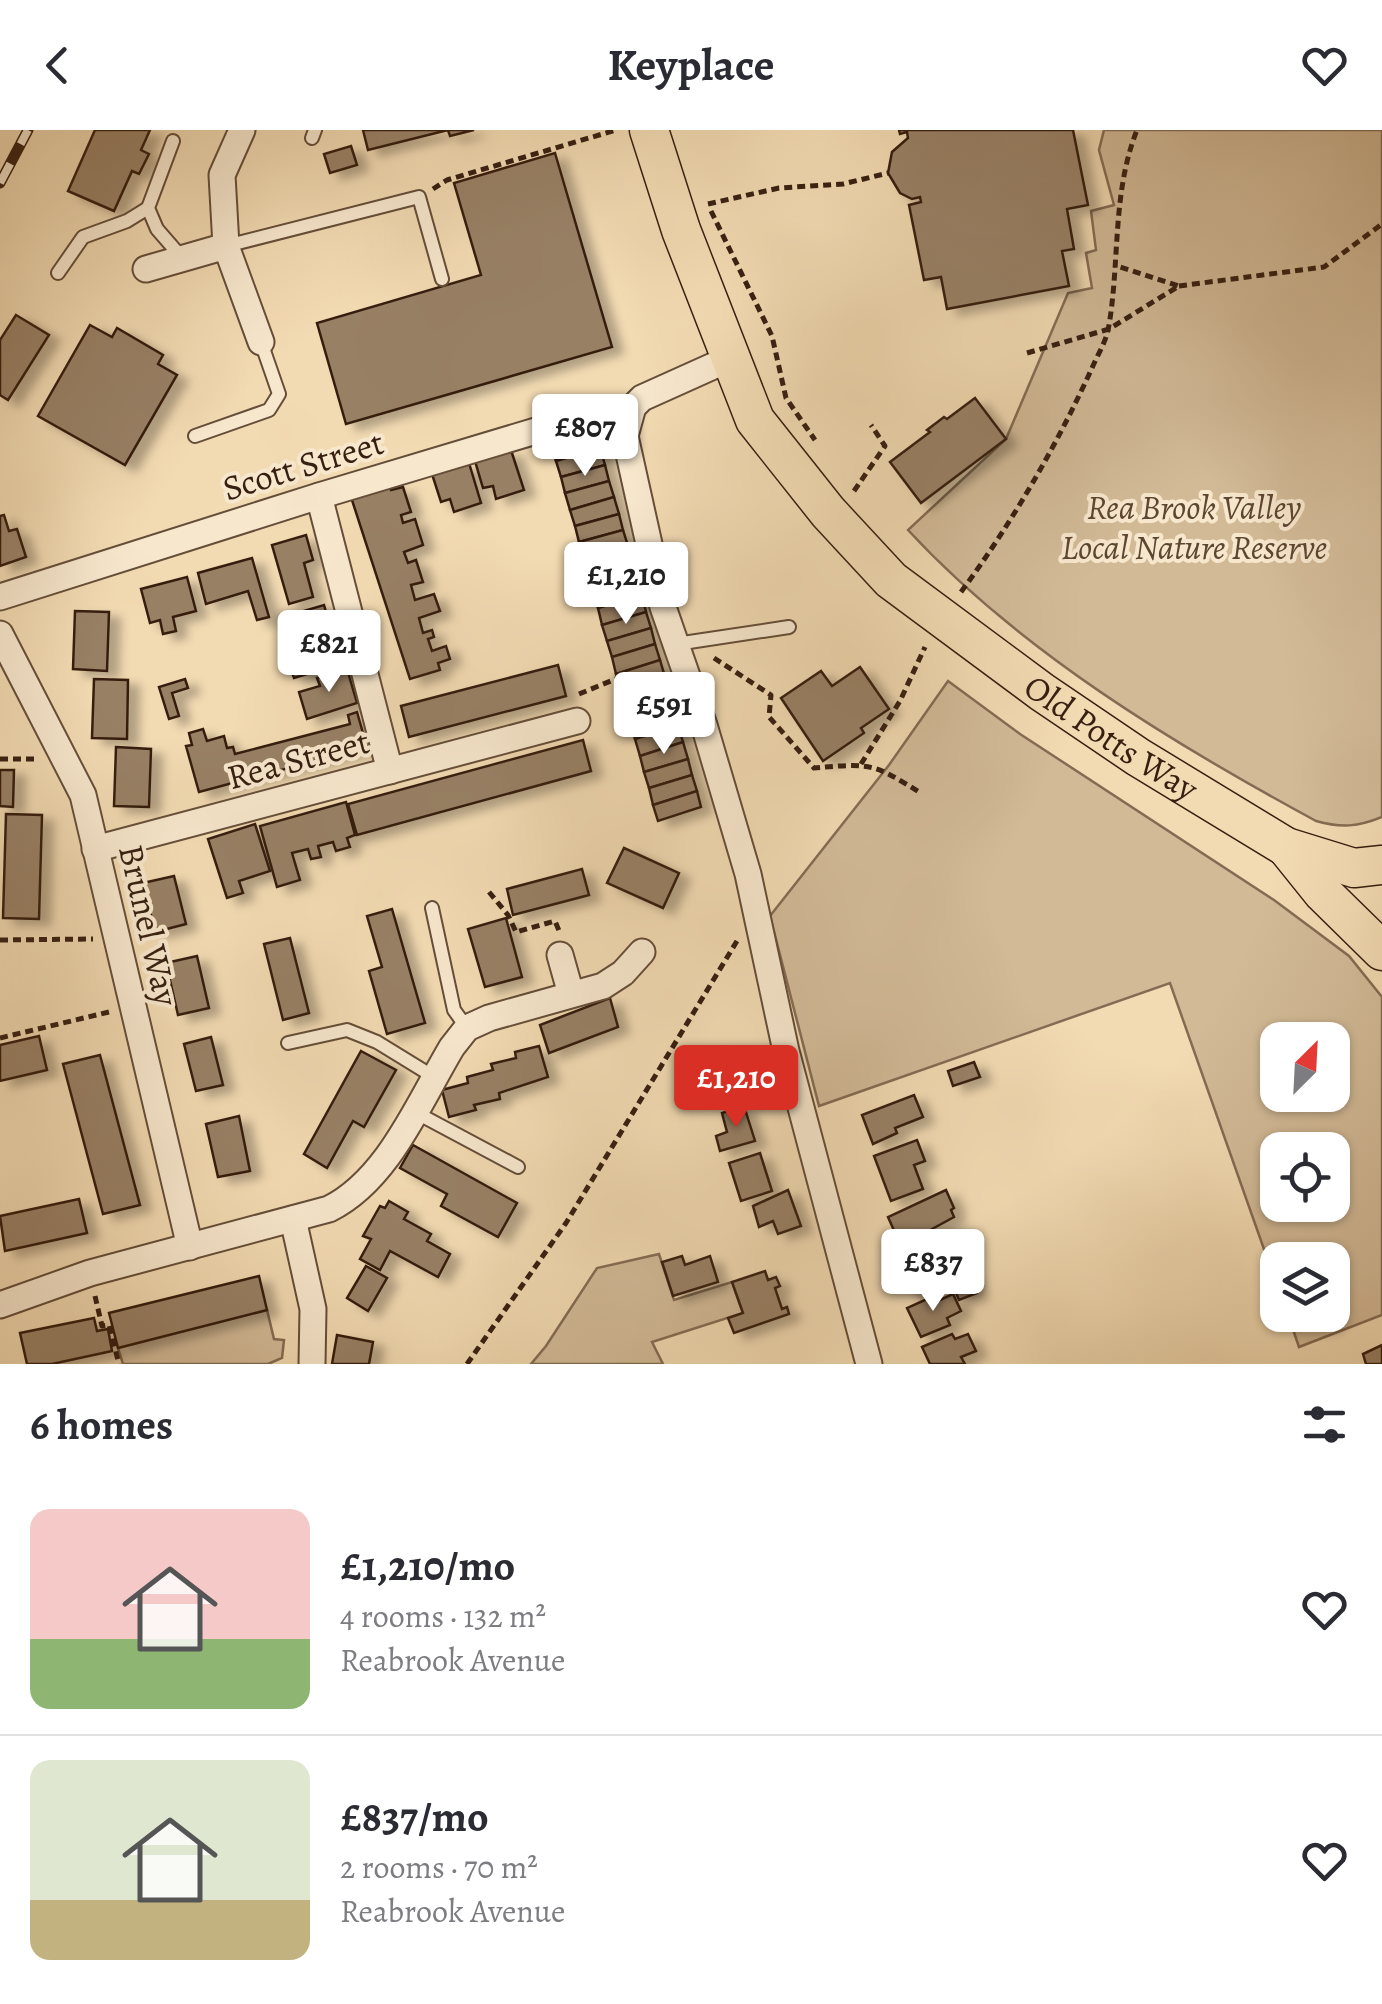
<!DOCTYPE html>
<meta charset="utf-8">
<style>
:root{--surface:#fff;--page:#f2f2f3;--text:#2b2b33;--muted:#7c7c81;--line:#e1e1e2;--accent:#d93025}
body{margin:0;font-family:Alegreya,serif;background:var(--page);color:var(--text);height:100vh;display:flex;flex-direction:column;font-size:38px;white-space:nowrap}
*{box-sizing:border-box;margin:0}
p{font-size:32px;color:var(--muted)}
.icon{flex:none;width:55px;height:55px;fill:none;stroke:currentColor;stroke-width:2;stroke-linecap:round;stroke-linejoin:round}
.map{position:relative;height:1234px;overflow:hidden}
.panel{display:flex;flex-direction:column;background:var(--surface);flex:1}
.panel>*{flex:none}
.needle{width:65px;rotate:24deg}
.fabs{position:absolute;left:1260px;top:892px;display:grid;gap:20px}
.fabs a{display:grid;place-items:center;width:90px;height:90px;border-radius:20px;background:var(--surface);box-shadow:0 2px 8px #0004;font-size:50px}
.price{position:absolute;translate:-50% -85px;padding:0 22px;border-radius:10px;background:#fff;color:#222;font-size:32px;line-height:65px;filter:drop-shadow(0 2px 5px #0008)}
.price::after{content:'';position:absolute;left:50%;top:60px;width:30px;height:22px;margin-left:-15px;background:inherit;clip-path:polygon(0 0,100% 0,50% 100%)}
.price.selected{background:var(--accent);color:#fff}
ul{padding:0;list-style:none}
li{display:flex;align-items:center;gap:30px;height:250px;padding:0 30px}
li+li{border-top:2px solid var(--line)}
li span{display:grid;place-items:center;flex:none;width:280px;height:200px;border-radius:20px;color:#555}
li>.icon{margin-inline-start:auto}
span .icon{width:120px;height:120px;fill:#fffc;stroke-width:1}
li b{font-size:42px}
h2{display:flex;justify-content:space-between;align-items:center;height:120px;padding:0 30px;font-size:42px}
header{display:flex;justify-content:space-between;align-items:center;height:130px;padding:0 30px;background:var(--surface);font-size:45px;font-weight:700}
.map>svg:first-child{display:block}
.green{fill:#d2ba97;stroke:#846c54;stroke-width:2.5;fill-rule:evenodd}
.building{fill:#988065;stroke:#361f11;stroke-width:2.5;filter:url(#shadow)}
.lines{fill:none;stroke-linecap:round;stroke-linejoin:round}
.lane-casing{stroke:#654e39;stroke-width:16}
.street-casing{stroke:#654e39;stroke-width:29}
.primary-casing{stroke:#361f11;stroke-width:41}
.path{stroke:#361f11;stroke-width:5;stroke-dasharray:8 5;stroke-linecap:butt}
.lane{stroke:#f7e7cd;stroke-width:12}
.street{stroke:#f7e7cd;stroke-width:25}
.primary{stroke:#f2dab2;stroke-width:38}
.rail-casing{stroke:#361f11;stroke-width:11}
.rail{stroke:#f7e7cd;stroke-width:8;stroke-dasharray:22;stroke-linecap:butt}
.labels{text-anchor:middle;stroke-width:8;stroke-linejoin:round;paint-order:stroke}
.street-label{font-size:35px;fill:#361f11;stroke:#f7e7cd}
.park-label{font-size:35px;font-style:italic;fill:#5d4632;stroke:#f7e7cd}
</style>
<header><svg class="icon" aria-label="back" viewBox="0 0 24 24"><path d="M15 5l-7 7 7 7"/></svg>Keyplace<svg class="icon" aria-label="heart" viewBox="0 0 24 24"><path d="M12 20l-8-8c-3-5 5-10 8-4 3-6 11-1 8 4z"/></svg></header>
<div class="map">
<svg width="1382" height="1234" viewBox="0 0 1382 1234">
<defs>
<filter id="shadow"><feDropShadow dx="11" dy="6" stdDeviation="5" flood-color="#0004"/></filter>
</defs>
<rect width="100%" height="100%" fill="#f2dab2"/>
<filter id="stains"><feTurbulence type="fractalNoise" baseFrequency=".002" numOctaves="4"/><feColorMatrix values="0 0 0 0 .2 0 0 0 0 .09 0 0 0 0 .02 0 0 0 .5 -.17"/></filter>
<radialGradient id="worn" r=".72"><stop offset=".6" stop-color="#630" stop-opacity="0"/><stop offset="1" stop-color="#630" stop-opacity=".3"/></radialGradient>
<g class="green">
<path d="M 1104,0 L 1382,0 L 1382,687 C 1358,697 1341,698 1316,691 C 1172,613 1020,521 908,400 L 1006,309 L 1068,163 L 1092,158 L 1086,123 L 1096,120 L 1091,81 L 1114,75 L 1099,20 Z"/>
<path d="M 948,551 L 1020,604 L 1274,770 L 1349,826 L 1382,867 L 1382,1185 L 1299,1217 L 1288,1185 L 1332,1185 L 1332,1130 L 1278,1130 L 1277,1156 L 1170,853 L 819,976 L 770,786 L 889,635 ZM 1278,910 L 1332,910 L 1332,965 L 1278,965 ZM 1278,1020 L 1332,1020 L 1332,1075 L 1278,1075 Z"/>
<polygon points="659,1124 674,1170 732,1152 743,1183 652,1212 663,1234 531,1234 546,1216 597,1138"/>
<polygon points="267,1180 274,1209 284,1210 282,1228 268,1234 123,1234 118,1218"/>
</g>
<g class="building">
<polygon points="95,0 150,0 141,20 149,24 139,44 132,41 114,81 68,61"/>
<polygon points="363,0 474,0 450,6 448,0 368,20"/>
<polygon points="899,0 1073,0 1088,75 1067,79 1074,119 1062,121 1069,156 947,179 941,147 924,150 909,75 921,72 920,67 912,69 900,63 888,43 892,22 908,8 907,2 900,4"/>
<polygon points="351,16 357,35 330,43 324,24"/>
<polygon points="555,23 612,217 346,294 317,193 481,145 454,53"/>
<polygon points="16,185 49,205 8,270 0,265 0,210"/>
<polygon points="90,195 112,207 117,198 163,225 158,234 177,245 125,335 38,286"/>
<polygon points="975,268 1006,309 921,373 890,332 930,302 927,300 944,287 947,289"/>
<polygon points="596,302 600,318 556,331 551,314"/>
<polygon points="600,318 605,335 561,347 556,331"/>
<polygon points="511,320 524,360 496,369 493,356 483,358 475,331"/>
<polygon points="469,333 481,373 454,382 450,369 441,372 432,344"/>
<polygon points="605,335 609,351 565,363 561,347"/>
<polygon points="609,351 614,367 570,380 565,363"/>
<polygon points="389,354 391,360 403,357 411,382 401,385 403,393 415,389 423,415 404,422 408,433 416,430 423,452 411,455 415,470 434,464 440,481 419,488 423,503 432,500 434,507 428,509 432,521 446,516 450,529 438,533 440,540 410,549 351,367"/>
<polygon points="614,367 619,384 575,396 570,380"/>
<polygon points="619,384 623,400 579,412 575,396"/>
<polygon points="4,385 9,401 17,399 26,427 0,436 0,386"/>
<polygon points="623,400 628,416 584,429 579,412"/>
<polygon points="306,405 313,430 304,433 313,467 289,474 272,415"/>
<polygon points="628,416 632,433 589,445 584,429"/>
<polygon points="252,428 269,487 257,490 248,461 206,474 198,443"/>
<polygon points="632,433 637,449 593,462 589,445"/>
<polygon points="187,447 196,481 173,487 176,501 163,504 160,490 150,493 141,459"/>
<polygon points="637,449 642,465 598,478 593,462"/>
<polygon points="642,465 646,482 602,495 598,478"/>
<polygon points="324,475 341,534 294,548 291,540 301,538 299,531 307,529 305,523 312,521 309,514 284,521 280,508 294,504 291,494 302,491 300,482"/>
<polygon points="75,481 109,482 107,541 73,539"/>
<polygon points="646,482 651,498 607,511 602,495"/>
<polygon points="651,498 655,514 612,527 607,511"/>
<polygon points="655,514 660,530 616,544 612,527"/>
<polygon points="660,530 665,547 621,560 616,544"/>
<polygon points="558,535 566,566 409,607 401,576"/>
<polygon points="860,537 889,579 861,598 864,603 823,631 781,568 821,541 832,556"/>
<polygon points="347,539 357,573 307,589 299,562 320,556 317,548"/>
<polygon points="665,547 669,563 626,576 621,560"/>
<polygon points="94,549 128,550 127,609 92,608"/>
<polygon points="185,549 188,558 172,563 179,586 169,589 159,557"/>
<polygon points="669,563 674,579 630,593 626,576"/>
<polygon points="674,579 678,596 635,609 630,593"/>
<polygon points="357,582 367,617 199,662 186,616 192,615 189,603 203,599 207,611 224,606 227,618 233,617 235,624 350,594 348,585"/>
<polygon points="678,596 683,612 640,626 635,609"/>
<polygon points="583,610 591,641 357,705 348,674"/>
<polygon points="683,612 688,629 644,642 640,626"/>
<polygon points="116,617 151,619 149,677 114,676"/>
<polygon points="688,629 692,645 649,658 644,642"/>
<polygon points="0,640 14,640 13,677 0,676"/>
<polygon points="692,645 697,661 653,675 649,658"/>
<polygon points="697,661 701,677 658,691 653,675"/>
<polygon points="346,672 355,705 347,708 350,717 336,721 333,712 318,716 321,727 311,729 308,719 292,723 300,750 277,757 260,696"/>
<polygon points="6,684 42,685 39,789 3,788"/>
<polygon points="255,694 270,741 239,751 243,763 227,768 208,709"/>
<polygon points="624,718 679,743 663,778 607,753"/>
<polygon points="582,739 589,765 513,785 507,759"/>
<polygon points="174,746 186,794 155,802 143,753"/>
<polygon points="392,779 425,893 387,904 369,841 382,837 367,786"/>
<polygon points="506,788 522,847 485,857 468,799"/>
<polygon points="290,808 309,883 283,890 264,814"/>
<polygon points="197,826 209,878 178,885 166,833"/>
<polygon points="610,868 618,897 549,923 540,895"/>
<polygon points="39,906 47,940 0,951 0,915"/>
<polygon points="211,907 223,955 196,961 184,914"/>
<polygon points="539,916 548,947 499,963 500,969 474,975 476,980 449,987 442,960 468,953 467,947 493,940 491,934 516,928 515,922"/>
<polygon points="361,921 396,940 364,997 353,991 327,1038 304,1024"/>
<polygon points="100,925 140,1075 103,1084 63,934"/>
<polygon points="974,932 980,947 953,956 948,941"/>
<polygon points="914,965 923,987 895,998 897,1003 873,1014 862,985"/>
<polygon points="744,976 755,1011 720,1021 716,1006 727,1002 722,983"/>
<polygon points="239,986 250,1041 218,1047 206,994"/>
<polygon points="917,1010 925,1031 914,1035 923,1059 891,1071 874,1026"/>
<polygon points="413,1015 517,1073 498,1107 441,1076 447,1064 400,1038"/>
<polygon points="760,1023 772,1061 741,1071 729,1033"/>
<polygon points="788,1060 801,1096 778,1104 773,1091 759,1097 753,1076"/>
<polygon points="946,1060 954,1078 951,1080 954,1087 901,1116 888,1087"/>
<polygon points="79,1069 87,1103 5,1121 0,1086"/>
<polygon points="389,1071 408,1082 404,1089 431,1104 427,1111 450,1124 438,1147 390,1121 380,1140 360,1129 371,1109 363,1106 380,1076 385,1078"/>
<polygon points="955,1112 959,1120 945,1127 949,1135 934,1142 938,1149 908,1162 895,1132 925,1119 927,1124"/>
<polygon points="682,1126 685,1135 710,1126 718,1152 673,1166 662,1132"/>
<polygon points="366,1136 387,1148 368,1181 347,1168"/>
<polygon points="765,1141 768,1150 776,1147 780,1156 775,1158 782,1179 787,1177 789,1184 734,1203 728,1188 743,1183 732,1152"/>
<polygon points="259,1146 267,1180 118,1218 109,1183"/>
<polygon points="971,1146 977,1163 959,1170 952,1154"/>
<polygon points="938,1164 940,1170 953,1164 961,1181 947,1188 950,1195 921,1207 907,1178"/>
<polygon points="94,1188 97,1201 108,1199 112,1221 52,1234 27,1234 20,1203"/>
<polygon points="952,1204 955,1209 968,1204 976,1221 961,1227 965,1234 930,1234 922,1217"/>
<polygon points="337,1205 373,1212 369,1234 332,1234"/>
<polygon points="1382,1215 1382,1234 1366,1234 1363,1224"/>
</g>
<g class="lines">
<g class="lane-casing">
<g id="lane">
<polyline points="312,8 315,0"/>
<polyline points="173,11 148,78 157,99 183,129"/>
<polyline points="226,116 419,67 442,149"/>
<polyline points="58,143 83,107 127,91 148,78"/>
<polyline points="195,306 269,280 279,264 261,212"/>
<polyline points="676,514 789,497"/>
<polyline points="432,778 454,880 467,898"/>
<polyline points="288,913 347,900 377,912 434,947"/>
<polyline points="413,981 518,1037"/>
</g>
</g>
<g class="street-casing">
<g id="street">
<polyline points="242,0 222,45 226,116 261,212"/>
<polyline points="146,139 226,116"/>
<polyline points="731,228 642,268 633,277 625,306 663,477 704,595 748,744 786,921 869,1234"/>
<polyline points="319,366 390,641"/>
<polyline points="0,467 319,366 599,282 628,288"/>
<polyline points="0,504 83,665 190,1117"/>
<polyline points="95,719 577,591"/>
<polyline points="560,825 571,864"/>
<polyline points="293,1089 313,1179 312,1234"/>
<path d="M 0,1175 L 90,1143 L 329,1079 C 388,1050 419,972 452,917 L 467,898 L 489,888 L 603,856 L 623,843 L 642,822"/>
</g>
</g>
<g class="primary-casing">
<g id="primary">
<path id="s1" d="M 649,0 L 681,100 L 755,290 L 828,382 L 891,450 L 1042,562 L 1138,627 L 1286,717 L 1354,738 L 1382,735"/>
<polyline points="1286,717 1323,763 1382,821"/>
</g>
</g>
<g class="path">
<polyline points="433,59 447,50 616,0"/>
<polyline points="708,74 779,58 843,54 888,43"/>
<polyline points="711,81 772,206 786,268 815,310"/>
<polyline points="1179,156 1324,137 1382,94"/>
<polyline points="1027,223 1109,199 1179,156 1114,135"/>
<polyline points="854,361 885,316 871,295"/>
<path d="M 961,462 C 1012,393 1057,315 1092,238 C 1098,224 1107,210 1109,195 C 1120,130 1112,63 1137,0"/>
<path d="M 714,528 L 771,565 L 769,587 L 814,638 C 872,633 872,633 921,663"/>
<polyline points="579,564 618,548"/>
<polyline points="0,629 37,629"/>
<polyline points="861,634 900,571 925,517"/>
<polyline points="489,762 508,785 516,802 555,791 560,803"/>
<polyline points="0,810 93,809"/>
<polyline points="0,908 109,882"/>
<polyline points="95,1166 102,1196 109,1195 119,1234"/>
<polyline points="467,1234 566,1093 737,811"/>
</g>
<use href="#lane" class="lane"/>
<use href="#street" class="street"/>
<use href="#primary" class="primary"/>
<g class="rail-casing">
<polyline id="rail" points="0,53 28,0"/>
</g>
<use href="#rail" class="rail"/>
</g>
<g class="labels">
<g class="street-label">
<text transform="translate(303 335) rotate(-17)" y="12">Scott Street</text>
<text dy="12" stroke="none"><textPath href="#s1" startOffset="790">Old Potts Way</textPath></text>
<text transform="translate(298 629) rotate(-15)" y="12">Rea Street</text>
<text transform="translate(149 795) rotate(77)" y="12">Brunel Way</text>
</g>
<g class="park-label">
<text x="1194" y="389">Rea Brook Valley<tspan x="1194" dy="40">Local Nature Reserve</tspan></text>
</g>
</g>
<rect width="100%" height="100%" filter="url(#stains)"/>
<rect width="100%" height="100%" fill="url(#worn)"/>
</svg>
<div class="fabs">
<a><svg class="needle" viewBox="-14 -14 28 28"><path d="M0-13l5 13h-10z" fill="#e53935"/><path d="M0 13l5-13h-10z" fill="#7c7c81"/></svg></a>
<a><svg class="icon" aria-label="locate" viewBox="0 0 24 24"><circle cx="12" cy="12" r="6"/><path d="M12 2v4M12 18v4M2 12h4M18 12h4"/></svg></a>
<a><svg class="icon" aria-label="layers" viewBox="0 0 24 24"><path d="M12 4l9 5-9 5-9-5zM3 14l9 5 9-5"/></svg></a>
</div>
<b class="price" style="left:585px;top:349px">£807</b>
<b class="price" style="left:626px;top:497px">£1,210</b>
<b class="price" style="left:329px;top:565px">£821</b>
<b class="price" style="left:664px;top:627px">£591</b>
<b class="price selected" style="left:736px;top:1000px">£1,210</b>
<b class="price" style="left:933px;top:1184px">£837</b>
</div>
<section class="panel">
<h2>6 homes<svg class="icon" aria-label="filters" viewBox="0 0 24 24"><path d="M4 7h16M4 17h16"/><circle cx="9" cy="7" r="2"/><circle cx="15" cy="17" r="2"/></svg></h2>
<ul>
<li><span style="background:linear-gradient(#f6c9c9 65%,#8fb573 0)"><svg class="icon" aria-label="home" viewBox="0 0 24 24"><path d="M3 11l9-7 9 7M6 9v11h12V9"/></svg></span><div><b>£1,210/mo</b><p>4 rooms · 132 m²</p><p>Reabrook Avenue</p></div><svg class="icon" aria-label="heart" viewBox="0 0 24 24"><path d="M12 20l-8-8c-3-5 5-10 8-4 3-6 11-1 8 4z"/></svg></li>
<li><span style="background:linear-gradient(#dfe7d0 70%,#c2b280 0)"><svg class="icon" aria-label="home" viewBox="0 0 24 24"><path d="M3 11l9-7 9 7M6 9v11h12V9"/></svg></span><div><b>£837/mo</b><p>2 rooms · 70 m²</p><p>Reabrook Avenue</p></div><svg class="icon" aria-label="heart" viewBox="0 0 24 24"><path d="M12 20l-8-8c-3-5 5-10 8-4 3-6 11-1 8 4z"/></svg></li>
</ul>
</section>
